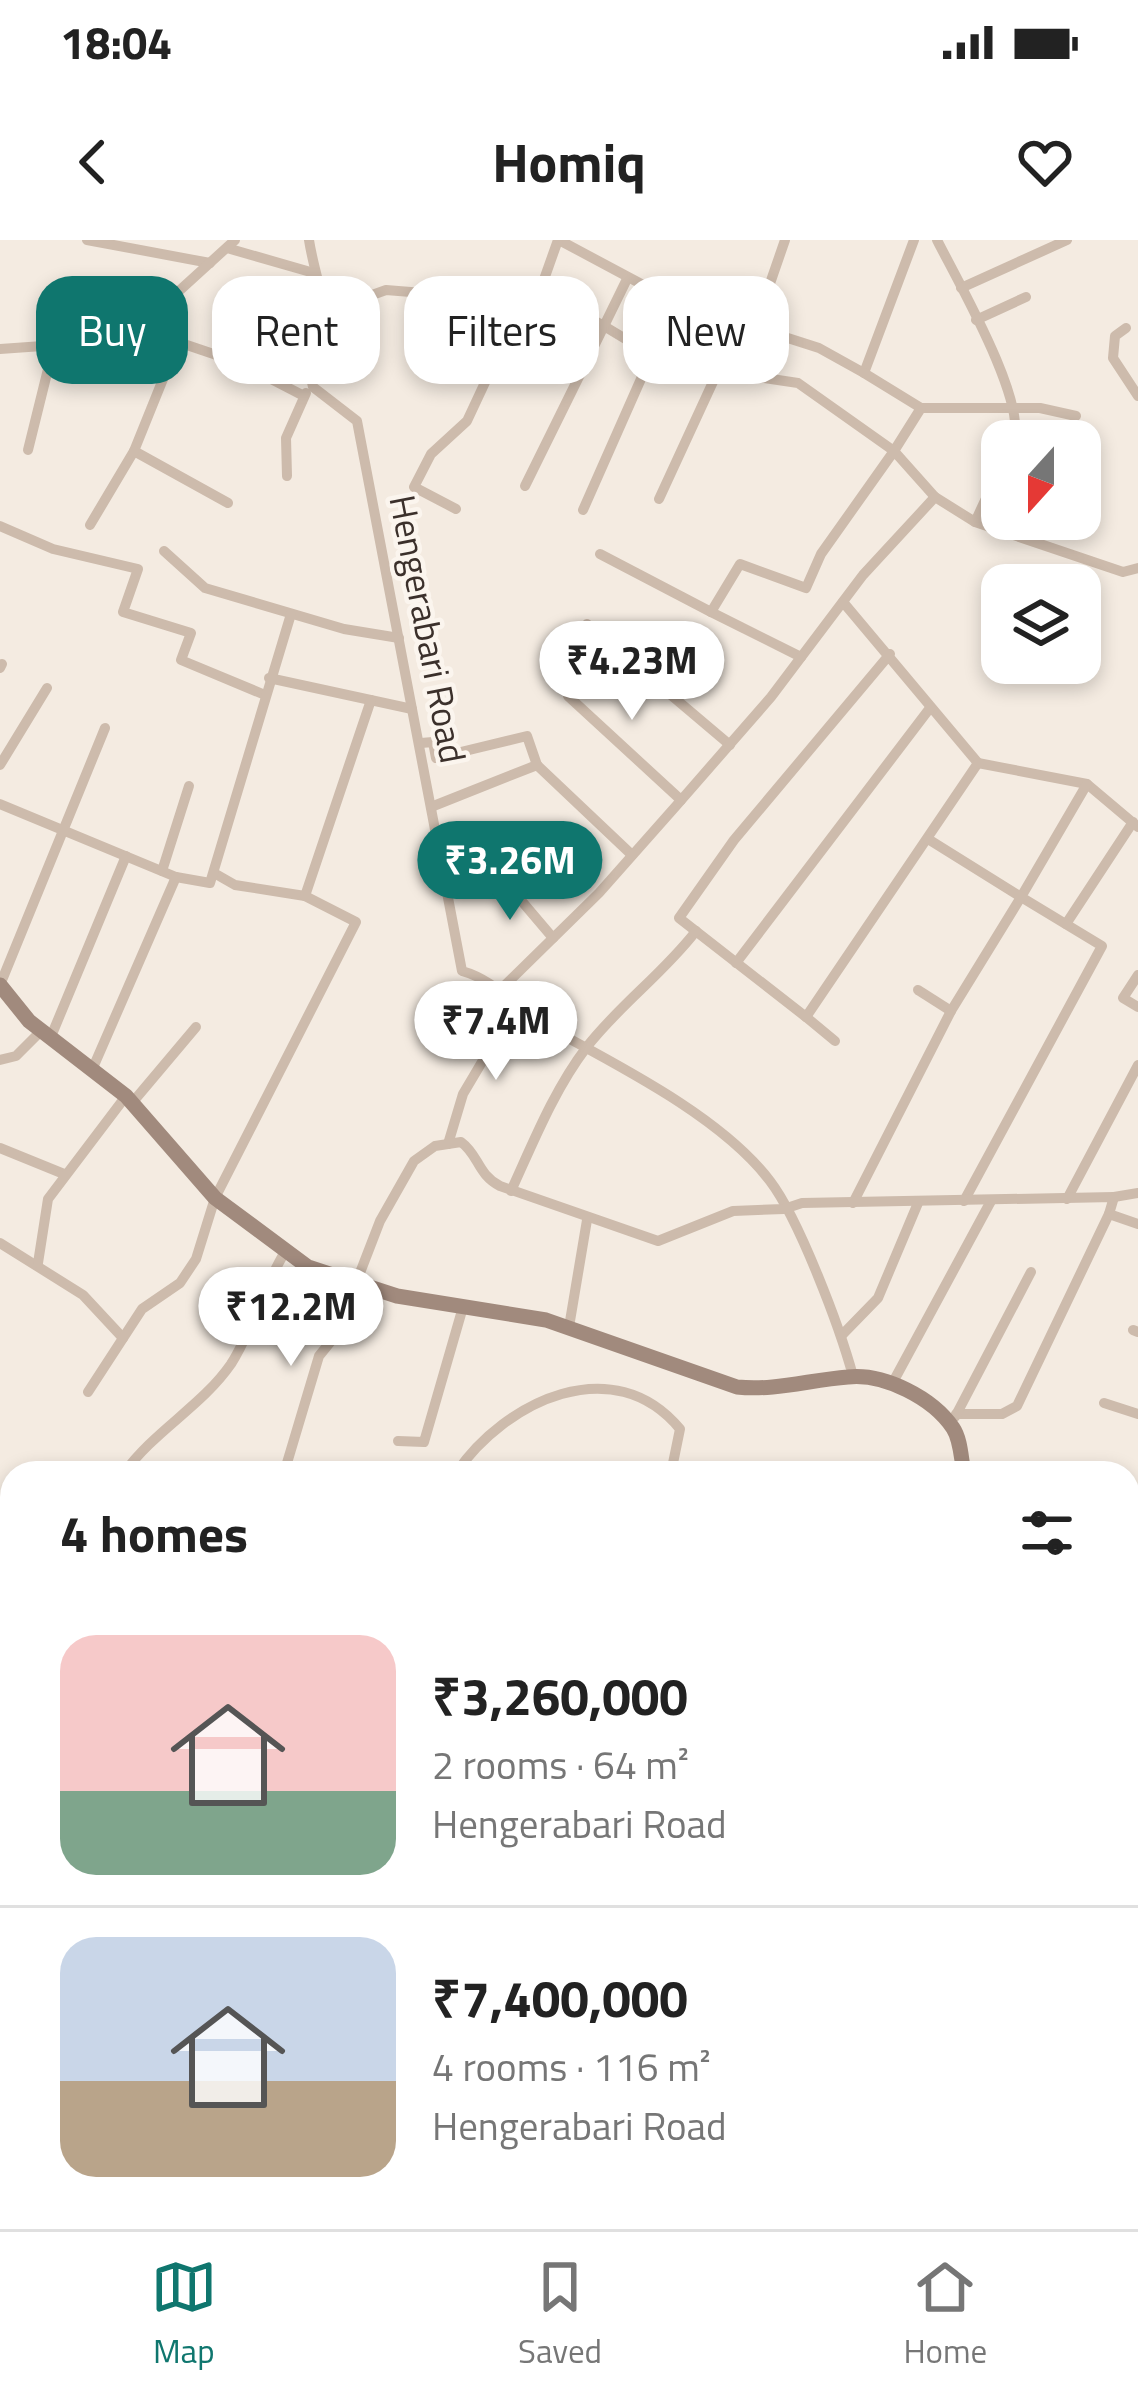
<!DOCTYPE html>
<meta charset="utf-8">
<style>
:root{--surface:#fff;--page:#f2f2f2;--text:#222;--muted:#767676;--line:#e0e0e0;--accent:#0f766e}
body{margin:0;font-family:"Titillium Web",sans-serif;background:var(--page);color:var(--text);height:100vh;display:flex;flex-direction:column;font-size:45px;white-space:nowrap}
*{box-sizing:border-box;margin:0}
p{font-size:39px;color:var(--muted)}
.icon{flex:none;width:66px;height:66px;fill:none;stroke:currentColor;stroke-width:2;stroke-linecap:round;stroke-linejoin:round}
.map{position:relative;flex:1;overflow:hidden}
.sheet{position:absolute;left:0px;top:1221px;width:1140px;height:768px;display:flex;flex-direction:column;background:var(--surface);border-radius:36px 36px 0 0;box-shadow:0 6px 18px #0003}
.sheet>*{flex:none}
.top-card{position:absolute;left:36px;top:36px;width:1068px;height:108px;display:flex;gap:24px}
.needle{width:78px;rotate:201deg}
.tools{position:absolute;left:981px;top:180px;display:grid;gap:24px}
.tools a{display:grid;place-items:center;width:120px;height:120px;border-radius:24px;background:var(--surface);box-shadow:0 6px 18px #0003;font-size:60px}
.price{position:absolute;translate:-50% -102px;padding:0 27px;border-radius:42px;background:#fff;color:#222;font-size:39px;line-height:78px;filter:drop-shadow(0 3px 6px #0008)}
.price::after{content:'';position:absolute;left:50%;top:72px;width:36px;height:27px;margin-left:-18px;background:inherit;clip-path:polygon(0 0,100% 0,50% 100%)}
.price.selected{background:var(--accent);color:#fff}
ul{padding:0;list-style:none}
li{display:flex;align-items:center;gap:36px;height:300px;padding:0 60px}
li+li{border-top:3px solid var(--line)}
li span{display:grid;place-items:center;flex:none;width:336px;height:240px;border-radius:36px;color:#555}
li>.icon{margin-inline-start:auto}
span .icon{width:144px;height:144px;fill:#fffc;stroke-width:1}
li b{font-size:51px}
h2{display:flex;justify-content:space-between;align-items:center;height:144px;padding:0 60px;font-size:51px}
.pill{padding:0 42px;border-radius:36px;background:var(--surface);box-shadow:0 6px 18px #0003;font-size:42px;line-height:108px}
.pill.selected{background:var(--accent);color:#fff}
.status{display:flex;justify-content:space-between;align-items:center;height:84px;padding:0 60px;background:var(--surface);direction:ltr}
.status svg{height:33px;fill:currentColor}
header{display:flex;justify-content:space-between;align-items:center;height:156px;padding:0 60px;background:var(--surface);font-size:54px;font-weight:700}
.dock{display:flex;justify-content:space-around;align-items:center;height:168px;border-top:3px solid var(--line);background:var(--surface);font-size:33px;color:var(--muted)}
.dock a{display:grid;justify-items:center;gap:6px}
.dock .selected{color:var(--accent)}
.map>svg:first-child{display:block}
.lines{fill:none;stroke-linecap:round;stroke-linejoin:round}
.minor{stroke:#cdbbac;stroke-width:10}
.tertiary{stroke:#cdbbac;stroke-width:14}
.secondary{stroke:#a18a7d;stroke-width:15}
.labels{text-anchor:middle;stroke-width:9;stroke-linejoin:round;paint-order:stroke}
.street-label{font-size:36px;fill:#3b302b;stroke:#fbf5ee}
</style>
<div class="status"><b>18:04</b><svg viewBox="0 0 49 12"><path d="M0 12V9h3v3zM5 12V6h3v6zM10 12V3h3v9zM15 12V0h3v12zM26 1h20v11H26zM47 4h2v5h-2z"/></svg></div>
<header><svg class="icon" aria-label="back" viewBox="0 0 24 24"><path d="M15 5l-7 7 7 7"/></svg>Homiq<svg class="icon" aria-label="heart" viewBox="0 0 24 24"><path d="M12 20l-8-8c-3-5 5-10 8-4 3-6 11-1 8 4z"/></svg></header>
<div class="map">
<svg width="1138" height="1989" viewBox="0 0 1138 1989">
<rect width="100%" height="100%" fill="#f4ebe1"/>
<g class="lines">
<g class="minor">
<polyline points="87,0 210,23"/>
<path d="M 309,0 C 317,52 342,91 311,138 L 313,147 L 357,181 L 462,731 C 498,741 512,768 544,785 C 615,824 721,876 770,941 C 799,979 840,1088 853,1136"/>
<polyline points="559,0 675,62 819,108 864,133 914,0"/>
<path d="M 937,0 C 956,38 1029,164 1013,201"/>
<polyline points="227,8 314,33"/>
<polyline points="961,48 1067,0"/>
<polyline points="322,64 350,63 386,50 536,62 558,0"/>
<polyline points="976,80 1026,57"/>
<polyline points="138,87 178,102"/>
<polyline points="755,87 785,0"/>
<polyline points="1126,88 1115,96 1113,118 1138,156"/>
<polyline points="0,109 113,101 146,81 235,0"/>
<polyline points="921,168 1040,168 1076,176"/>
<polyline points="28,210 54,105"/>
<polyline points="287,236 286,198 306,153"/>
<polyline points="525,246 604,86 652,115 718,131"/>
<polyline points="659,259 718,131 798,143 894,211 921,168 864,133"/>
<polyline points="228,263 134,211 178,102 240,123 304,156"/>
<polyline points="456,269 414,247 431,214 467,181 517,74 536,62 561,63 604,86 627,39"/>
<polyline points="583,270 675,62"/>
<polyline points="975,282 1123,332 1138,328"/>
<polyline points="90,285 134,211"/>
<polyline points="0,286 53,309 138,329 123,372 191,393 181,420 265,455"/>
<polyline points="164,311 205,348 344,389 399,398"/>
<polyline points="600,314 711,372 740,324 806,348 821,314 894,211 935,257"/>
<polyline points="843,362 978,523 806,777 679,678 734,600 890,414"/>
<polyline points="711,372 801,417"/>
<polyline points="587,384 730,505"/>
<polyline points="611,404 568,456 681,560"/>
<polyline points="0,428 2,424"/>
<polyline points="269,438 412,469"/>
<polyline points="421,503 433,502 436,518 527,496 537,525"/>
<polyline points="978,523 1087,544 1138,587"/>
<polyline points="0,525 47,448"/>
<polyline points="0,564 176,637"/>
<polyline points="431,567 537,525 632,615"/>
<polyline points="162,631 189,546"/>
<polyline points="214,633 235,645 305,656"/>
<polyline points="503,639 553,698"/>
<polyline points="1066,684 1133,582"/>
<polyline points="736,723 930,468"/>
<polyline points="1138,735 1123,758 1138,767"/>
<polyline points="0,745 105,488"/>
<polyline points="501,749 599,653 676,566 771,457 863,335 935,257 975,282 1002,224"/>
<polyline points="918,750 951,771"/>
<polyline points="806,777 835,801"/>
<polyline points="50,799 126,616"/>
<polyline points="0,820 16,816 41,791"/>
<polyline points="92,830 176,637 210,643 291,374"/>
<polyline points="132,863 196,787"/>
<polyline points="448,904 463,854 514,768"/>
<polyline points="0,908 64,934"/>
<path d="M 511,951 C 533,903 554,850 586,808 C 618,766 663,734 696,691"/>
<polyline points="1114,957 1138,953"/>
<polyline points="1067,959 1138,825"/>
<polyline points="964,961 1102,706 1021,657 1087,544"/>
<polyline points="853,963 951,771 1021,657 928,599"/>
<polyline points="0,1003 83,1055 123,1098"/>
<polyline points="38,1023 48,959 126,856"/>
<polyline points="569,1087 587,980"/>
<polyline points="1133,1090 1138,1092"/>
<polyline points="842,1095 878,1058 918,963"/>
<polyline points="892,1144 991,961"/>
<polyline points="88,1152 142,1069 180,1043 196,1019 215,958 356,682 305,656 371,460"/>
<polyline points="1104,1163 1138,1174"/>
<polyline points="956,1174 1002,1174 1017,1166 1109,974"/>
<polyline points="955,1177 1031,1032"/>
<polyline points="398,1201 424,1202 463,1067"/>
<path d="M 124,1233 C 154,1191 202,1166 231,1124 C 253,1090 263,1047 285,1012"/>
<path d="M 284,1233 L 319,1116 L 336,1095 L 380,981 L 414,921 L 435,906 L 461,902 C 479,915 477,934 500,946 L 658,1001 L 733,971 L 784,969 L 802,963 L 1114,957 L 1109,974 L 1138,984"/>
<path d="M 456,1233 C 505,1161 614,1109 680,1189 L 671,1233"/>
<polyline points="1128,1279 1138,1281"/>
<polyline points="0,1295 12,1301"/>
<polyline points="1128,1349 1138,1348"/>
<polyline points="0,1357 12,1365"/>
<polyline points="0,1448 12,1447"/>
<polyline points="0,1507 12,1507"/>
<polyline points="1128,1595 1138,1590"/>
<polyline points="0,1606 6,1662 12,1664"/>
<polyline points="0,1706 12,1715"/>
<polyline points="1128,1730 1138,1722"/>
<polyline points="1128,1822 1138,1816"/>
<polyline points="1128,1913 1138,1906"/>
<polyline points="0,1942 12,1914"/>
<polyline points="198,1977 200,1989"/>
<polyline points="395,1989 404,1977"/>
<polyline points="853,1989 854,1977"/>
<polyline points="936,1989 937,1977"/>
</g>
<polyline class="tertiary" points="1128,1441 1138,1439"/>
<g class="secondary">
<path d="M 0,745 L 29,781 L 126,856 L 215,958 L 308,1027 L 397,1056 L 546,1080 L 737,1147 C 775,1151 809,1140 848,1137 C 884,1133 933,1158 953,1188 C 961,1200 961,1219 964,1233"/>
<polyline points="1048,1977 1050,1989"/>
</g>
</g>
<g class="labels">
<g class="street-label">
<text transform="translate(428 389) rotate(79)" y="13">Hengerabari Road</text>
</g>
</g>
</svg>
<div class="tools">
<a><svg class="needle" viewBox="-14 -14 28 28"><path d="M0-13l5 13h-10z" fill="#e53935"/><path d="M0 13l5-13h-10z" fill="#767676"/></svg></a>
<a><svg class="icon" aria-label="layers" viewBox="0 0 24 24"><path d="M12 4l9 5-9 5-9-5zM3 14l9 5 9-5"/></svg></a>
</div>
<b class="price" style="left:632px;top:483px">₹4.23M</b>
<b class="price selected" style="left:510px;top:683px">₹3.26M</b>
<b class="price" style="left:496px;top:843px">₹7.4M</b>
<b class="price" style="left:291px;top:1129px">₹12.2M</b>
<div class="top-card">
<a class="pill selected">Buy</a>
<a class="pill">Rent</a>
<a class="pill">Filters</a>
<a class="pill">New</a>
</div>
<section class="sheet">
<h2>4 homes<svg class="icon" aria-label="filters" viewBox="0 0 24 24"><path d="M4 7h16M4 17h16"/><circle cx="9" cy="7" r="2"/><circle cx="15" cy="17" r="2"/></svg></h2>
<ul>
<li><span style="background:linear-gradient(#f6c9c9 65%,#7fa58c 0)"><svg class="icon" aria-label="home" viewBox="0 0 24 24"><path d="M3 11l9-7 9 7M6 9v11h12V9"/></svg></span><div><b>₹3,260,000</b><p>2 rooms · 64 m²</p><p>Hengerabari Road</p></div></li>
<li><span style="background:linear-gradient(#c9d6e8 60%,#b9a48a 0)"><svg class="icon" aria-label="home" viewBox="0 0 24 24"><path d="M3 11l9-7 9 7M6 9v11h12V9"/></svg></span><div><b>₹7,400,000</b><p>4 rooms · 116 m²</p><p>Hengerabari Road</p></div></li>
</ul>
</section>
</div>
<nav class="dock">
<a class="selected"><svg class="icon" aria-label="map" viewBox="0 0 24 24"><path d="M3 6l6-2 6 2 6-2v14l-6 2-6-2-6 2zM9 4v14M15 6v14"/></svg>Map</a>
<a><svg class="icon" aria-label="saved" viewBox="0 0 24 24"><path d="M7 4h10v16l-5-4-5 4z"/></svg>Saved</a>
<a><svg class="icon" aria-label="home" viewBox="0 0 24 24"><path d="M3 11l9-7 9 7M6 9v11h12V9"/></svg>Home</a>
</nav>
